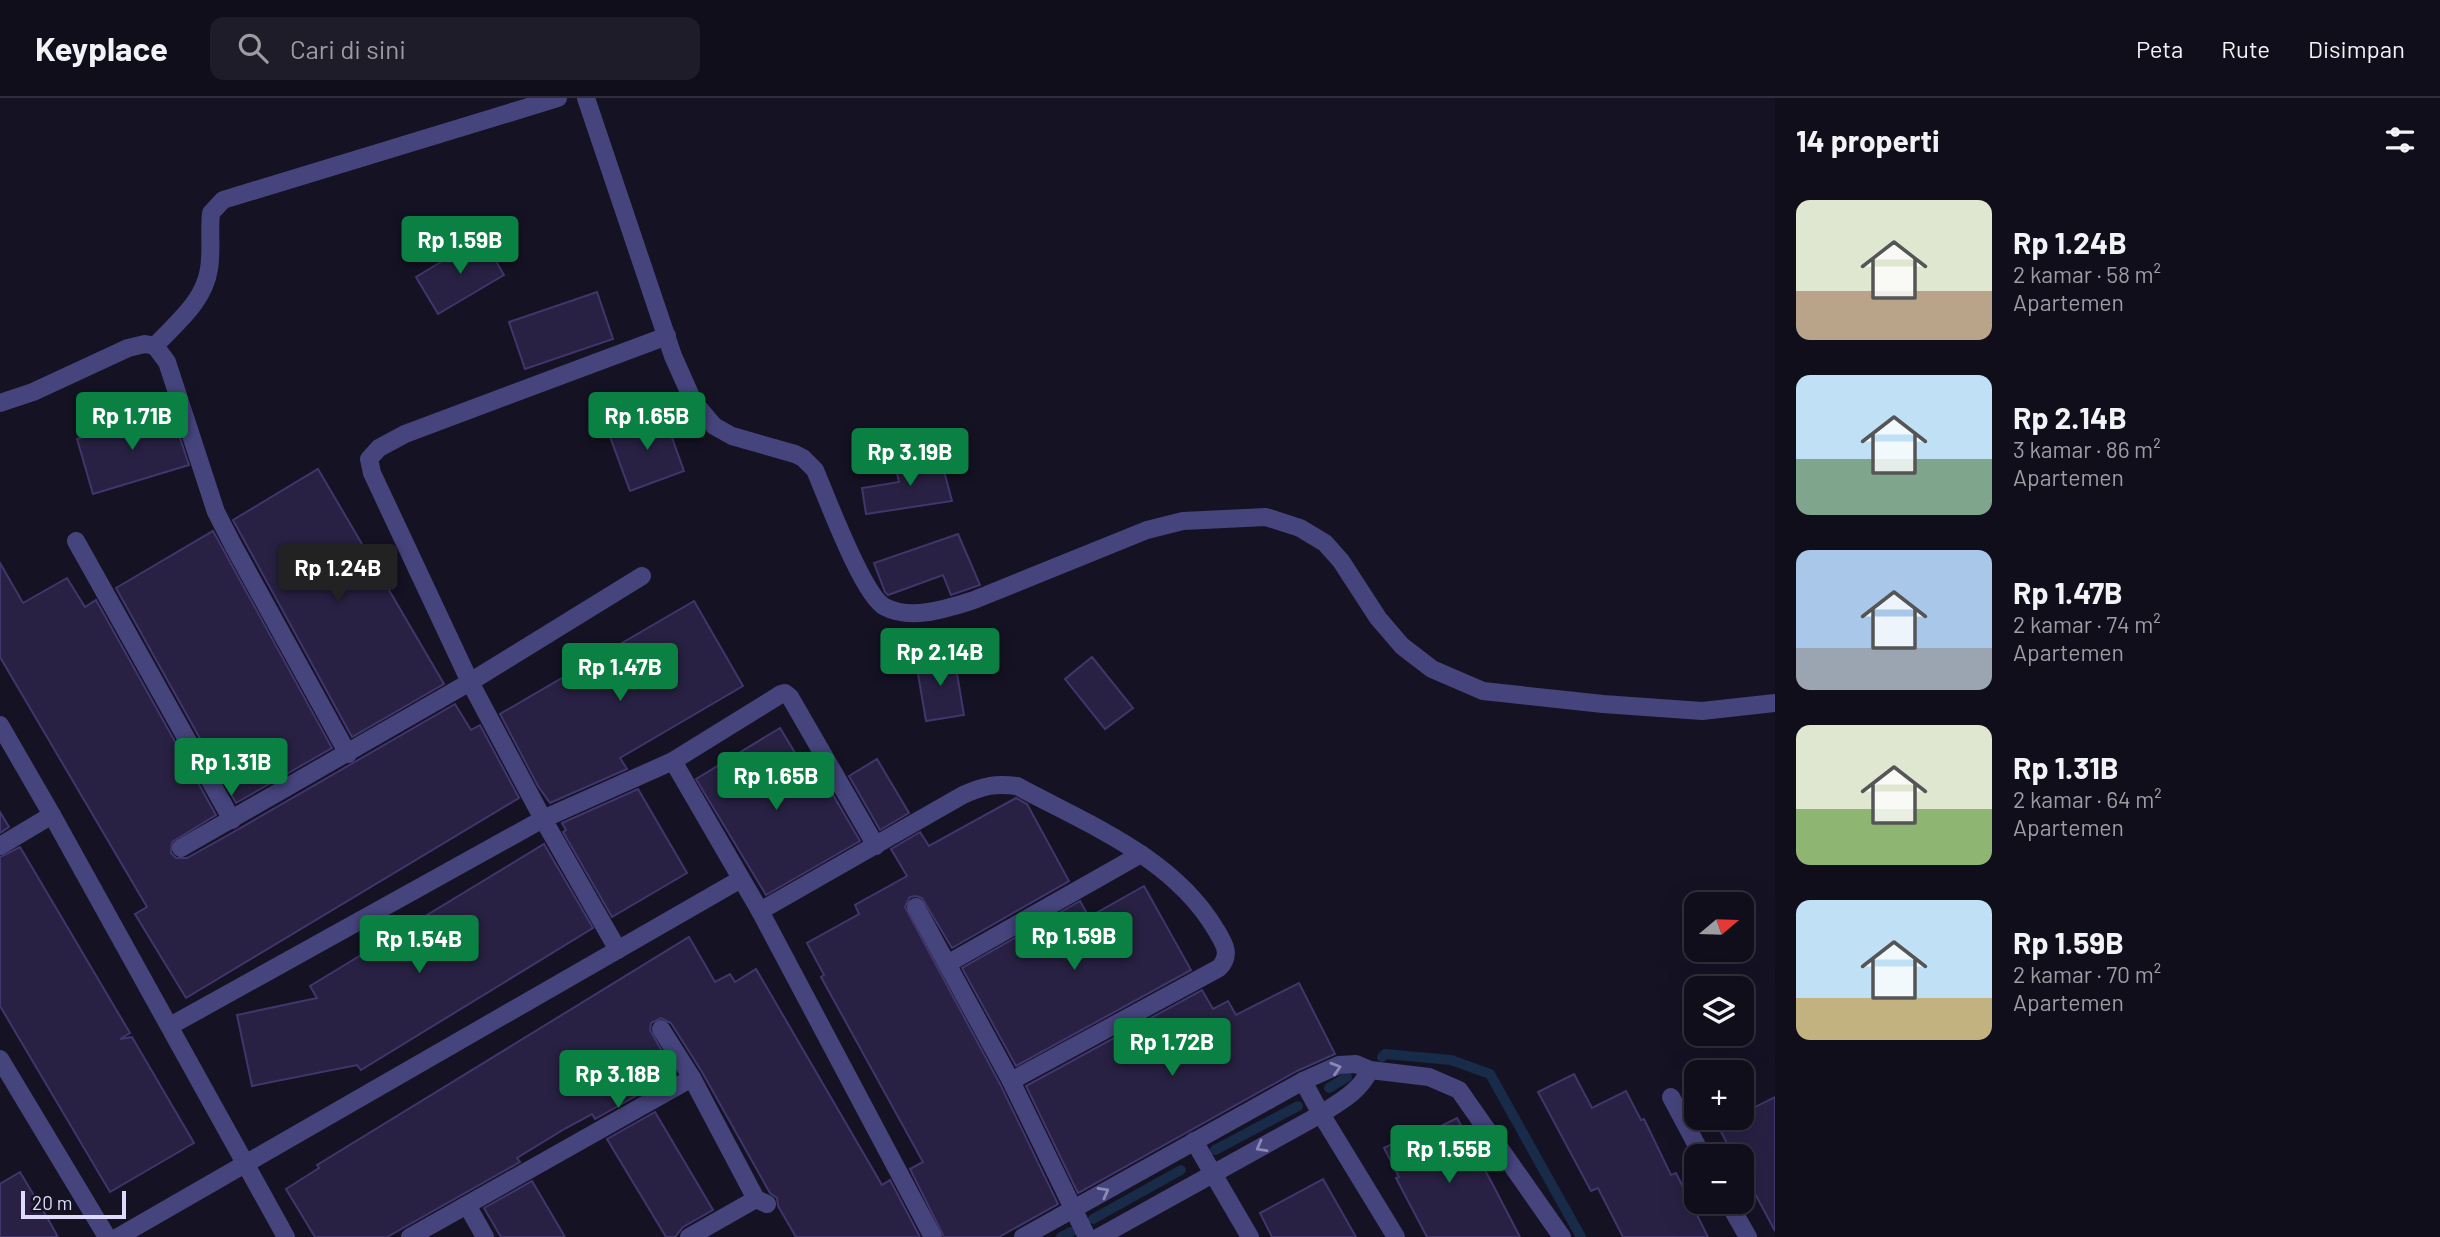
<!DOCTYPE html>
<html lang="id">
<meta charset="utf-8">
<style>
:root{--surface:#100e1b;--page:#1e1c28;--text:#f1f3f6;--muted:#9c9ca3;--line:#302e3a;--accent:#0b8043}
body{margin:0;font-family:Barlow,sans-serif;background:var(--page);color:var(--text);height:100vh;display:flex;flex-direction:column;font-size:26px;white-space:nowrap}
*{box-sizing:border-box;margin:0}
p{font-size:23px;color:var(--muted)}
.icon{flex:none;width:38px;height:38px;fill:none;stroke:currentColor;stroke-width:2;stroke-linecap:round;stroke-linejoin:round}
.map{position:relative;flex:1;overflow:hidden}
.details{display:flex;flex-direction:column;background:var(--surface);width:665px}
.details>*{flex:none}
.needle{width:46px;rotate:71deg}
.tools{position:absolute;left:1684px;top:794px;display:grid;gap:14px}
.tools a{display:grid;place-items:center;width:70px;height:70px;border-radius:14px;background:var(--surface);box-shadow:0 7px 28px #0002,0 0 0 2px var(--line);font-size:35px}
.scale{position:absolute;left:21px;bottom:18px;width:105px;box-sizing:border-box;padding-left:7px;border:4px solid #dedbfa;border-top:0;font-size:19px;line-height:24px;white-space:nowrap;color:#dedbfa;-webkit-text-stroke:5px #151224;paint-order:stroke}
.price{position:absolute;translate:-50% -60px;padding:0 16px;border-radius:7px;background:var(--accent);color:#fff;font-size:23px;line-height:46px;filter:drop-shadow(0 2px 4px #0008)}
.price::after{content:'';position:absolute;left:50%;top:42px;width:21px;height:16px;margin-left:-10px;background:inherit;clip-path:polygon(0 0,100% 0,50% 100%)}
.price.on{background:#222;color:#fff}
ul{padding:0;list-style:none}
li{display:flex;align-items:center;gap:21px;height:175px;padding:0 21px}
li span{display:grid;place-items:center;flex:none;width:196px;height:140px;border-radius:14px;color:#555}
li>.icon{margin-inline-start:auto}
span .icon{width:84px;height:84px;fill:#fffc;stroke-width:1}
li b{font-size:30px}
h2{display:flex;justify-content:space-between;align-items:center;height:84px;padding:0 21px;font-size:30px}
header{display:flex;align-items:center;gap:42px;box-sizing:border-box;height:98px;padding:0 35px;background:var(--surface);border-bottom:2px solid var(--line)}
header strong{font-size:33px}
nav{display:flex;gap:38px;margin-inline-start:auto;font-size:24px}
.search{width:490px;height:63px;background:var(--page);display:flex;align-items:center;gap:18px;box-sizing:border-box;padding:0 24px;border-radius:14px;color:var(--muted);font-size:26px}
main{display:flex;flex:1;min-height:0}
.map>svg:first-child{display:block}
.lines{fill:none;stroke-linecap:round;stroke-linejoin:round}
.stream{stroke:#182b48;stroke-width:10}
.building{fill:#282143;stroke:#41366b;stroke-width:2}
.minor{stroke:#46447d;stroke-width:18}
.oneway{stroke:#8a88b5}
</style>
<header>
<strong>Keyplace</strong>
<div class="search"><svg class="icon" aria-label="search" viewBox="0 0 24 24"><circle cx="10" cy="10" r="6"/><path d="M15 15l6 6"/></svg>Cari di sini</div>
<nav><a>Peta</a><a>Rute</a><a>Disimpan</a></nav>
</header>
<main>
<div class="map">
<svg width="1775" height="1139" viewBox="0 0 1775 1139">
<rect width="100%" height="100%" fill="#151224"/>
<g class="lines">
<g class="stream">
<polyline points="1382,959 1385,956 1451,962 1490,976 1581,1139"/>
<polyline points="1329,990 1347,979"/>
<polyline points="1215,1052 1298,1008"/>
<polyline points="1093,1121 1181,1072"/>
<polyline points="1061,1139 1071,1134"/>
</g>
</g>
<g class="building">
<polygon points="482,139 504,177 438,216 416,179"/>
<polygon points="597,194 613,241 525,271 509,224"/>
<polygon points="171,313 189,367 93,396 77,341"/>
<polygon points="663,315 684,373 630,393 609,336"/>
<polygon points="940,358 952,403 866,416 862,390 899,384 896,371"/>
<polygon points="318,371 444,586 352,639 233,422"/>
<polygon points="213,433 332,650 236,705 116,490"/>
<polygon points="958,436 980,487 951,497 943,477 888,497 885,494 874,465"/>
<polygon points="0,465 23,505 67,480 85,509 96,502 216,717 172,744 171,755 176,760 187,760 237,732 455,606 471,632 480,627 519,700 186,900 135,816 147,809 0,559"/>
<polygon points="694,503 743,588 620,660 627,671 550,705 538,688 500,616"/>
<polygon points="954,558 964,617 926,623 916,564"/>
<polygon points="1092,559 1133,610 1105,631 1065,581"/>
<polygon points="780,630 820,696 829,690 860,743 766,797 696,681"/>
<polygon points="877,661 909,715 880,732 849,678"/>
<polygon points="638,691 687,775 612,819 563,734 566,732 562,725"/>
<polygon points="1016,700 1027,706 1069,783 952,850 922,800 916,798 910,799 905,809 1001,988 1058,1106 999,1139 944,1139 910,1071 923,1064 821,879 824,877 807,845 859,816 855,807 907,778 891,751 920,734 929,748"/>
<polygon points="0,714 9,729 0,735"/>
<polygon points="544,746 593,830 361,972 357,967 252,988 237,917 317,900 310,888"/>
<polygon points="20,749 130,935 120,941 132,939 194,1045 110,1094 0,908 0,759"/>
<polygon points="1144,788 1191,872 1016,968 962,870 1080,803 1089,819"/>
<polygon points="689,839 715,884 730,876 735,884 756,871 882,1087 890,1082 920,1139 796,1139 778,1108 777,1100 770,1095 702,974 671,925 661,920 651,925 650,932 670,967 638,986 643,994 595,1021 592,1016 566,1030 517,1060 520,1064 387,1139 315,1139 286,1091 319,1070 317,1067"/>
<polygon points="1299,885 1335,956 1297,973 1078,1095 1026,988 1202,892 1213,911 1228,903 1236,917"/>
<polygon points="1574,976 1592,1010 1626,993 1641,1022 1644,1021 1671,1077 1676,1075 1708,1139 1623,1139 1598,1090 1591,1093 1538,994"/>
<polygon points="1775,999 1775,1133 1743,1073 1741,1073 1741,1059 1734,1059 1714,1020 1741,1020 1741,1016"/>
<polygon points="655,1014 713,1112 683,1129 675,1139 666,1139 607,1041"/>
<polygon points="1457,1020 1493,1087 1520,1139 1427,1139 1396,1080 1399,1079 1384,1050 1414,1035 1417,1040"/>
<polygon points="20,1074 48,1121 58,1139 0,1139 0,1086"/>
<polygon points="1323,1081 1356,1139 1272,1139 1260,1115"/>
<polygon points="532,1083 565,1139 501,1139 484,1110"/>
</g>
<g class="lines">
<g class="minor">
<path d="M 586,0 L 673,258 L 693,303 L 714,328 L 732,338 L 795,356 L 803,360 L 815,372 C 827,400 863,498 885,509 C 912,523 948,510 974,502 L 1147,432 L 1183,423 L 1266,419 L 1300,430 L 1325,445 L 1341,463 L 1378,520 L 1402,548 L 1432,571 L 1483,593 L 1603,606 L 1702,613 L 1775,605"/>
<path d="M 155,248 C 176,225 204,204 209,171 C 212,153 209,133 211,115 L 223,102 L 558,0"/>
<polyline points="0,305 33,294 128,250 145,246 155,248 167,264 216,414 234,449 348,656"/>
<polyline points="76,443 232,722"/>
<polyline points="0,627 52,717 286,1139"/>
<polyline points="673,663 760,813 933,1139"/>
<polyline points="0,748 52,717"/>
<polyline points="181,750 470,584 642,478"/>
<polyline points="916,809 1011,983 1087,1139"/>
<path d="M 760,813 L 963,697 C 983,688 995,685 1017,688 C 1087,726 1173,759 1216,832 C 1224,845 1232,857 1219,870 L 1011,983"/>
<polyline points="618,852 543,721 470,584 372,375 369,361 379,350 405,336 667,238"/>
<polyline points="947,866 1141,756"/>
<polyline points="170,928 543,721 673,663 781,596 785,595 790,599 876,748"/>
<polyline points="661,931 692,980 756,1101"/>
<polyline points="0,961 107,1139"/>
<polyline points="1303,983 1321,1016 1396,1139"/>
<polyline points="1671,999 1703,1059"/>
<polyline points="1194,1043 1250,1139"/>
<polyline points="1728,1104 1748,1139"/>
<polyline points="467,1107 485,1139"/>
<polyline points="118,1139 741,781"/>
<polyline points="410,1139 692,980"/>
<polyline points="689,1139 756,1101 767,1106"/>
<polyline points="1023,1139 1303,983 1339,967 1356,966 1370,972 1429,979 1459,992 1562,1139"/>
<path d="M 1099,1139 L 1321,1016 C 1341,1003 1359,994 1370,972"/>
</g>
</g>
<defs><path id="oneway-chevron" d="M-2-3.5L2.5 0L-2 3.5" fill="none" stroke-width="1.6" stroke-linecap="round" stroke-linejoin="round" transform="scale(1.75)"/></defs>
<g class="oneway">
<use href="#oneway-chevron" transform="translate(1336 970) rotate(-17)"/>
<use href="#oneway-chevron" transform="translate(1261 1049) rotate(151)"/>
<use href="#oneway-chevron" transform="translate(1104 1094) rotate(-29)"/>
</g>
</svg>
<div class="tools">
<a><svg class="needle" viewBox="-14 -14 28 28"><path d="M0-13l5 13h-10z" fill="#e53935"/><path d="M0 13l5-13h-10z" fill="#9c9ca3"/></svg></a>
<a><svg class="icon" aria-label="layers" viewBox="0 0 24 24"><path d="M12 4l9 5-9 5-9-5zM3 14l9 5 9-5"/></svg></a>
<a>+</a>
<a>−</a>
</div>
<div class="scale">20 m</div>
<b class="price" style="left:460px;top:178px">Rp 1.59B</b>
<b class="price" style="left:132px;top:354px">Rp 1.71B</b>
<b class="price" style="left:647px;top:354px">Rp 1.65B</b>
<b class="price" style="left:910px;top:390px">Rp 3.19B</b>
<b class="price on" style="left:338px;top:506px">Rp 1.24B</b>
<b class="price" style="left:940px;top:590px">Rp 2.14B</b>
<b class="price" style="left:620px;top:605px">Rp 1.47B</b>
<b class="price" style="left:231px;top:700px">Rp 1.31B</b>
<b class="price" style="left:776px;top:714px">Rp 1.65B</b>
<b class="price" style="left:1074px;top:874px">Rp 1.59B</b>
<b class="price" style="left:419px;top:877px">Rp 1.54B</b>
<b class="price" style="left:1172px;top:980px">Rp 1.72B</b>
<b class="price" style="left:618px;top:1012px">Rp 3.18B</b>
<b class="price" style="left:1449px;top:1087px">Rp 1.55B</b>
</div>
<section class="details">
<h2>14 properti<svg class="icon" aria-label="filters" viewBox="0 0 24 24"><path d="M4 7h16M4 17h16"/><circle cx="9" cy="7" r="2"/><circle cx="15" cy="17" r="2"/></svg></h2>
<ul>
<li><span style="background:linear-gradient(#dfe7d0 65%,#b9a48a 0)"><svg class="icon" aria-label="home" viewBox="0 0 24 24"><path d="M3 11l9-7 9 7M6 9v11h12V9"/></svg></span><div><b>Rp 1.24B</b><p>2 kamar · 58 m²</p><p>Apartemen</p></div></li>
<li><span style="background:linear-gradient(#bfe0f5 60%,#7fa58c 0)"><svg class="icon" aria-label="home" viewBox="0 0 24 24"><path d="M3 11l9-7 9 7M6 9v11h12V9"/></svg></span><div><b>Rp 2.14B</b><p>3 kamar · 86 m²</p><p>Apartemen</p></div></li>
<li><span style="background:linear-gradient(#a9c7e8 70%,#9aa5b1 0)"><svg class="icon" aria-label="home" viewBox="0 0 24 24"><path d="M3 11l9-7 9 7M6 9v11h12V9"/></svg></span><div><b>Rp 1.47B</b><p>2 kamar · 74 m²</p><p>Apartemen</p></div></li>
<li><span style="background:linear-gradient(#dfe7d0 60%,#8fb573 0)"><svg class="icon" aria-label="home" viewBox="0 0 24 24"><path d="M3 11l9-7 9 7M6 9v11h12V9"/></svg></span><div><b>Rp 1.31B</b><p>2 kamar · 64 m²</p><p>Apartemen</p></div></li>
<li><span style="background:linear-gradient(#bfe0f5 70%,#c2b280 0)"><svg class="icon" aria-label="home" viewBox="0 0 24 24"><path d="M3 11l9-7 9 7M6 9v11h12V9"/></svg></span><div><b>Rp 1.59B</b><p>2 kamar · 70 m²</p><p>Apartemen</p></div></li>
</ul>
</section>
</main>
